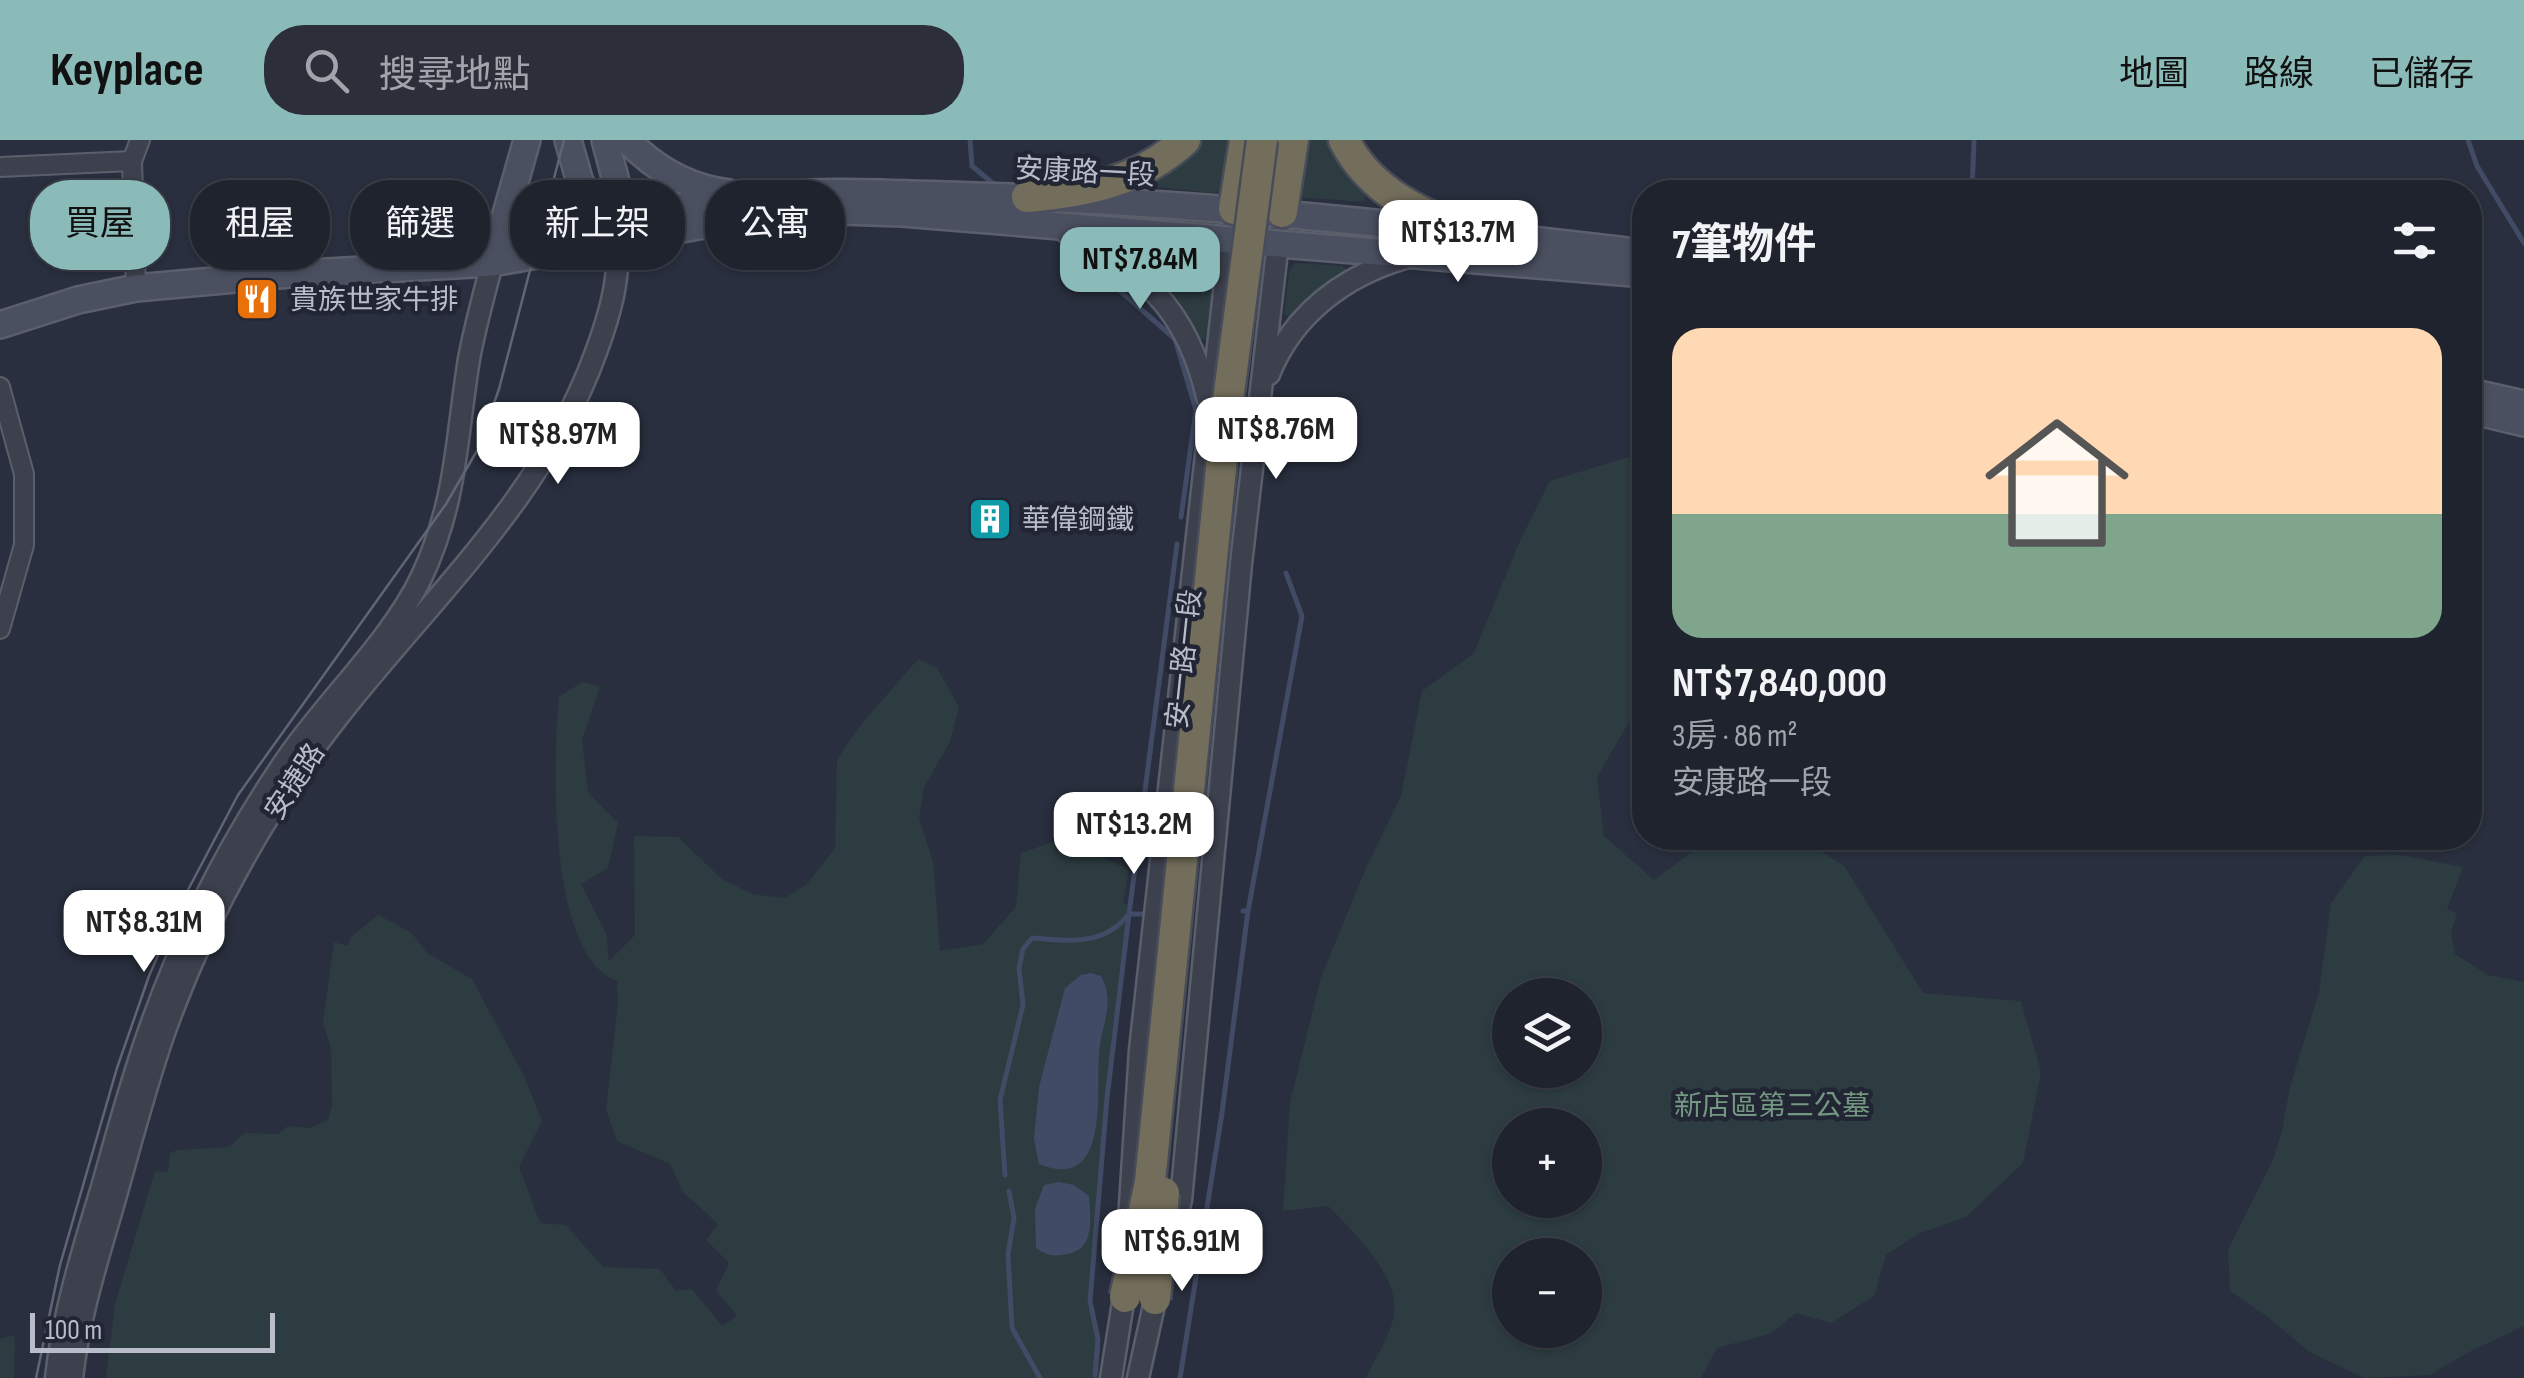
<!DOCTYPE html>
<html lang="zh-TW">
<meta charset="utf-8">
<style>
:root{--surface:#1f232e;--page:#2c2f3a;--text:#f1f3f6;--muted:#a1a4aa;--line:#3c404a;--accent:#8bbbb9}
body{margin:0;font-family:"Sofia Sans Condensed","Noto Sans TC",sans-serif;background:var(--page);color:var(--text);height:100vh;display:flex;flex-direction:column;font-size:38px;white-space:nowrap}
*{box-sizing:border-box;margin:0}
p{font-size:32px;color:var(--muted)}
.icon{flex:none;width:55px;height:55px;fill:none;stroke:currentColor;stroke-width:2;stroke-linecap:round;stroke-linejoin:round}
.map{position:relative;flex:1;overflow:hidden}
.details{position:absolute;left:1632px;top:40px;width:850px;height:670px;display:flex;flex-direction:column;background:var(--surface);border-radius:40px;box-shadow:0 2px 8px #0004,0 0 0 2px var(--line)}
.details>*{flex:none}
.guide{position:absolute;left:30px;top:40px;width:950px;height:90px;display:flex;gap:20px}
.controls{position:absolute;left:1492px;top:838px;display:grid;gap:20px}
.controls a{display:grid;place-items:center;width:110px;height:110px;border-radius:50%;background:var(--surface);box-shadow:0 2px 8px #0004,0 0 0 2px var(--line);font-size:50px}
.scale{position:absolute;left:30px;bottom:25px;width:245px;box-sizing:border-box;padding-left:10px;border:5px solid #b9bdc9;border-top:0;font-size:28px;line-height:35px;white-space:nowrap;color:#b9bdc9;-webkit-text-stroke:8px #222634;paint-order:stroke}
.price{position:absolute;translate:-50% -85px;padding:0 22px;border-radius:20px;background:#fff;color:#222;font-size:32px;line-height:65px;filter:drop-shadow(0 2px 5px #0008)}
.price::after{content:'';position:absolute;left:50%;top:60px;width:30px;height:22px;margin-left:-15px;background:inherit;clip-path:polygon(0 0,100% 0,50% 100%)}
.price.selected{background:var(--accent);color:#111}
ul{padding:0;list-style:none}
li{display:grid;align-content:center;gap:20px;height:530px;padding:0 40px}
li span{display:grid;place-items:center;height:310px;border-radius:30px;color:#555}
li>.icon{margin-inline-start:auto}
span .icon{width:180px;height:180px;fill:#fffc;stroke-width:1}
li b{font-size:42px}
h2{display:flex;justify-content:space-between;align-items:center;height:120px;padding:0 40px;font-size:42px}
.chip{padding:0 35px;border-radius:40px;background:var(--surface);box-shadow:0 2px 8px #0004,0 0 0 2px var(--line);font-size:35px;line-height:90px}
.chip.selected{background:var(--accent);color:#111}
header{display:flex;align-items:center;gap:60px;box-sizing:border-box;height:140px;padding:0 50px;background:var(--accent);color:#111}
header strong{font-size:48px}
nav{display:flex;gap:55px;margin-inline-start:auto;font-size:35px}
.search{width:700px;height:90px;background:var(--page);display:flex;align-items:center;gap:25px;box-sizing:border-box;padding:0 35px;border-radius:40px;color:var(--muted);font-size:38px}
.map>svg:first-child{display:block}
.green{fill:#2c3c40;fill-rule:evenodd}
.water{fill:#414b65}
.lines{fill:none;stroke-linecap:round;stroke-linejoin:round}
.stream{stroke:#414b65;stroke-width:5}
.minor-casing{stroke:#5b5f6c;stroke-width:22}
.tertiary-casing{stroke:#5b5f6c;stroke-width:25}
.secondary-casing{stroke:#5b5f6c;stroke-width:30}
.motorway-casing{stroke:#484c59;stroke-width:35}
.minor{stroke:#3d414e;stroke-width:18}
.tertiary{stroke:#3d414e;stroke-width:20}
.secondary{stroke:#4b5061;stroke-width:25}
.motorway{stroke:#736e5b;stroke-width:30}
.tram{stroke:#5f6575;stroke-width:2.5}
.motorway-bridge-casing{stroke:#484c59;stroke-width:35;stroke-linecap:butt}
.motorway-bridge{stroke:#736e5b;stroke-width:30}
.labels{text-anchor:middle;stroke-width:9;stroke-linejoin:round;paint-order:stroke}
.street-label{font-size:28px;fill:#b9bdc9;stroke:#222634}
.poi-label{font-size:28px;fill:#b9bdc9;stroke:#222634;text-anchor:start}
.park-label{font-size:28px;fill:#739781;stroke:#222634}
</style>
<header>
<strong>Keyplace</strong>
<div class="search"><svg class="icon" aria-label="search" viewBox="0 0 24 24"><circle cx="10" cy="10" r="6"/><path d="M15 15l6 6"/></svg>搜尋地點</div>
<nav><a>地圖</a><a>路線</a><a>已儲存</a></nav>
</header>
<div class="map">
<svg width="2524" height="1238" viewBox="0 0 2524 1238">
<rect width="100%" height="100%" fill="#292f3e"/>
<g class="green">
<polygon points="1203,0 1232,0 1224,49 1214,53 1146,46"/>
<polygon points="1303,0 1330,0 1367,47 1365,62 1296,57"/>
<polygon points="1138,110 1212,116 1216,126 1206,199 1196,199 1175,160 1129,115 1130,112"/>
<polygon points="1295,123 1343,126 1347,131 1290,178 1284,174 1289,132"/>
<path d="M 1645,312 L 1645,554 L 1597,637 L 1604,696 L 1654,740 L 1697,708 L 1724,698 L 1802,698 L 1845,727 L 1923,853 L 2021,861 L 2041,932 L 2023,1023 L 1966,1077 L 1918,1094 L 1886,1115 L 1874,1156 L 1831,1183 L 1796,1173 L 1770,1194 L 1717,1208 L 1701,1238 L 1366,1238 C 1374,1220 1388,1199 1393,1180 C 1404,1140 1354,1092 1328,1066 L 1283,1071 L 1290,963 L 1321,837 L 1366,728 L 1401,656 L 1422,551 L 1474,513 L 1519,403 L 1550,341 ZM 1510,855 L 1585,855 L 1585,930 L 1510,930 ZM 1510,985 L 1585,985 L 1585,1060 L 1510,1060 ZM 1510,1115 L 1585,1115 L 1585,1190 L 1510,1190 Z"/>
<path d="M 918,519 L 937,528 L 959,567 L 950,602 L 924,647 L 919,678 L 933,722 L 940,811 L 983,804 L 1016,767 L 1021,713 L 1094,688 L 1087,711 L 1129,729 L 1123,763 L 1128,764 L 1105,957 L 1089,1161 L 1100,1211 L 1098,1238 L 106,1238 L 115,1164 L 155,1031 L 168,1032 L 170,1013 L 177,1010 L 229,1007 L 245,993 L 278,994 L 288,986 L 309,988 L 328,980 L 332,965 L 331,909 L 323,882 L 334,802 L 348,806 L 351,797 L 378,775 L 412,793 L 427,813 L 472,839 L 524,936 L 542,981 L 519,1027 L 540,1083 L 566,1085 L 603,1127 L 660,1129 L 676,1151 L 692,1149 L 722,1186 L 737,1176 L 716,1150 L 729,1123 L 706,1100 L 718,1084 L 683,1052 L 670,1024 L 617,1001 L 606,970 L 618,863 L 617,841 C 547,815 553,620 559,557 L 582,542 L 600,546 L 582,600 L 588,652 L 618,683 L 608,728 L 581,744 L 606,793 L 609,821 L 635,795 L 634,696 L 678,697 L 723,740 L 753,754 L 785,758 L 807,744 L 835,708 L 837,620 L 858,588 Z"/>
<polygon points="2399,715 2463,727 2447,769 2457,773 2451,793 2455,814 2488,835 2524,842 2524,1186 2465,1214 2430,1235 2364,1238 2309,1212 2268,1177 2230,1151 2228,1110 2274,1018 2282,990 2290,947 2319,852 2331,763 2365,716"/>
<polygon points="15,1195 14,1238 0,1238 0,1199"/>
</g>
<g class="water">
<path d="M 1091,833 L 1101,836 C 1116,864 1101,885 1099,913 C 1096,954 1110,1053 1039,1024 L 1034,999 L 1039,947 L 1065,848 L 1081,835 Z"/>
<path d="M 1059,1042 L 1074,1045 L 1089,1056 C 1091,1085 1095,1113 1060,1115 C 1049,1116 1045,1114 1036,1108 L 1035,1069 L 1044,1045 Z"/>
</g>
<g class="lines">
<g class="stream">
<polyline points="970,0 972,26 996,46"/>
<polyline points="2468,0 2477,26 2524,103"/>
<polyline points="1972,52 1974,0"/>
<polyline points="1062,100 1175,199 1196,270 1181,377"/>
<polyline points="1243,771 1248,771 1302,476 1286,433"/>
<path d="M 1005,1035 L 1000,960 L 1023,865 L 1019,828 L 1023,809 L 1032,798 C 1070,801 1104,806 1129,774 L 1177,404"/>
<polyline points="1009,1051 1014,1078 1008,1114 1012,1188 1040,1238"/>
<polyline points="1095,1235 1098,1199 1090,1161 1107,958 1129,774 1148,774"/>
<polyline points="1180,1238 1222,973 1248,771"/>
</g>
<g class="minor-casing">
<g id="minor">
<polyline points="0,27 132,21"/>
<polyline points="136,148 132,21 140,0"/>
<polyline points="0,247 24,334 24,405 0,489"/>
</g>
</g>
<g class="tertiary-casing">
<g id="tertiary">
<path d="M 1063,90 C 1142,130 1187,168 1207,257"/>
<path d="M 1269,234 C 1293,174 1344,136 1405,118"/>
<polyline points="1128,1095 1140,910 1230,98"/>
<polyline points="1171,1100 1181,1060 1241,424 1278,102"/>
<path d="M 56,1238 C 63,1173 83,1110 102,1047 C 117,994 131,941 150,888 C 183,795 230,702 286,620 C 327,560 390,502 421,438 C 457,362 456,299 469,219 C 475,186 484,155 492,123"/>
<path d="M 72,1238 C 79,1175 99,1115 116,1055 C 131,1002 145,948 163,896 C 195,805 242,714 296,634 C 393,490 536,379 596,212 C 609,177 620,140 617,102"/>
<polyline points="1111,1238 1126,1144"/>
<polyline points="1138,1238 1158,1147"/>
</g>
</g>
<g class="secondary-casing">
<g id="secondary">
<polyline points="568,0 580,42 611,94"/>
<polyline points="605,0 617,45 618,92"/>
<path d="M 627,0 C 655,29 688,48 729,53"/>
<path d="M 507,111 L 519,102 C 597,85 676,64 756,56 C 828,49 903,54 975,56 C 1200,61 1422,87 1645,113"/>
<polyline points="492,123 527,0"/>
<polyline points="0,185 78,160 136,148 290,134 492,123 777,72 810,70 902,73 1645,134"/>
<polyline points="2470,252 2524,264"/>
<polyline points="2470,270 2524,283"/>
</g>
</g>
<g class="motorway-casing">
<g id="motorway">
<path d="M 1344,0 C 1370,52 1424,77 1477,93"/>
<path d="M 1027,57 C 1086,52 1141,41 1185,0"/>
<polyline points="1234,69 1245,0"/>
<polyline points="1282,72 1293,0"/>
</g>
</g>
<use href="#minor" class="minor"/>
<use href="#tertiary" class="tertiary"/>
<use href="#secondary" class="secondary"/>
<use href="#motorway" class="motorway"/>
<polyline class="tram" points="36,1238 60,1125 117,928 149,836 179,767 238,655 446,364 478,309 499,249 564,0"/>
<g class="motorway-bridge-casing">
<g id="motorway-bridge">
<polyline points="1125,1157 1150,1042 1227,268 1262,0"/>
<polyline points="1155,1159 1164,1053"/>
</g>
</g>
<use href="#motorway-bridge" class="motorway-bridge"/>
</g>
<defs>
<g id="restaurant-square" transform="scale(2.25)"><rect x="-9" y="-9" width="18" height="18" rx="4" fill="#e8710a" stroke="#222634"/><path d="M-5-6h1v4h1v-4h1v4h1v-4h1v5L-1.5 .5V6h-2V.5L-5-1ZM5-6V6H3V1.5H1.5Q1.5-4 5-6Z" fill="#fff"/></g>
<g id="building-square" transform="scale(2.25)"><rect x="-9" y="-9" width="18" height="18" rx="4" fill="#0f9aa8" stroke="#222634"/><path d="M-4-6H4V6H1V3H-1V6H-4ZM-2.5-4.3h1.7v1.8h-1.7ZM.8-4.3h1.7v1.8H.8ZM-2.5-1h1.7V.8h-1.7ZM.8-1h1.7V.8H.8Z" fill="#fff"/></g>
</defs>
<g fill-rule="evenodd">
<use href="#restaurant-square" x="257" y="159"/>
<use href="#building-square" x="990" y="379"/>
</g>
<g class="labels">
<g class="street-label">
<text transform="translate(1085 31) rotate(3)" y="10">安康路一段</text>
<text transform="translate(1183 519) rotate(-84)" y="10">安一路一段</text>
<text transform="translate(294 641) rotate(-57)" y="10">安捷路</text>
</g>
<g class="poi-label">
<text x="290" y="169">貴族世家牛排</text>
<text x="1022" y="389">華偉鋼鐵</text>
</g>
<g class="park-label">
<text x="1772" y="975">新店區第三公墓</text>
</g>
</g>
</svg>
<div class="controls">
<a><svg class="icon" aria-label="layers" viewBox="0 0 24 24"><path d="M12 4l9 5-9 5-9-5zM3 14l9 5 9-5"/></svg></a>
<a>+</a>
<a>−</a>
</div>
<div class="scale">100 m</div>
<b class="price" style="left:1458px;top:145px">NT$13.7M</b>
<b class="price selected" style="left:1140px;top:172px">NT$7.84M</b>
<b class="price" style="left:1276px;top:342px">NT$8.76M</b>
<b class="price" style="left:558px;top:347px">NT$8.97M</b>
<b class="price" style="left:1134px;top:737px">NT$13.2M</b>
<b class="price" style="left:144px;top:835px">NT$8.31M</b>
<b class="price" style="left:1182px;top:1154px">NT$6.91M</b>
<div class="guide">
<a class="chip selected">買屋</a>
<a class="chip">租屋</a>
<a class="chip">篩選</a>
<a class="chip">新上架</a>
<a class="chip">公寓</a>
</div>
<section class="details">
<h2>7筆物件<svg class="icon" aria-label="filters" viewBox="0 0 24 24"><path d="M4 7h16M4 17h16"/><circle cx="9" cy="7" r="2"/><circle cx="15" cy="17" r="2"/></svg></h2>
<ul>
<li><span style="background:linear-gradient(#ffd9b3 60%,#7fa58c 0)"><svg class="icon" aria-label="home" viewBox="0 0 24 24"><path d="M3 11l9-7 9 7M6 9v11h12V9"/></svg></span><div><b>NT$7,840,000</b><p>3房 · 86 m²</p><p>安康路一段</p></div></li>
</ul>
</section>
</div>
